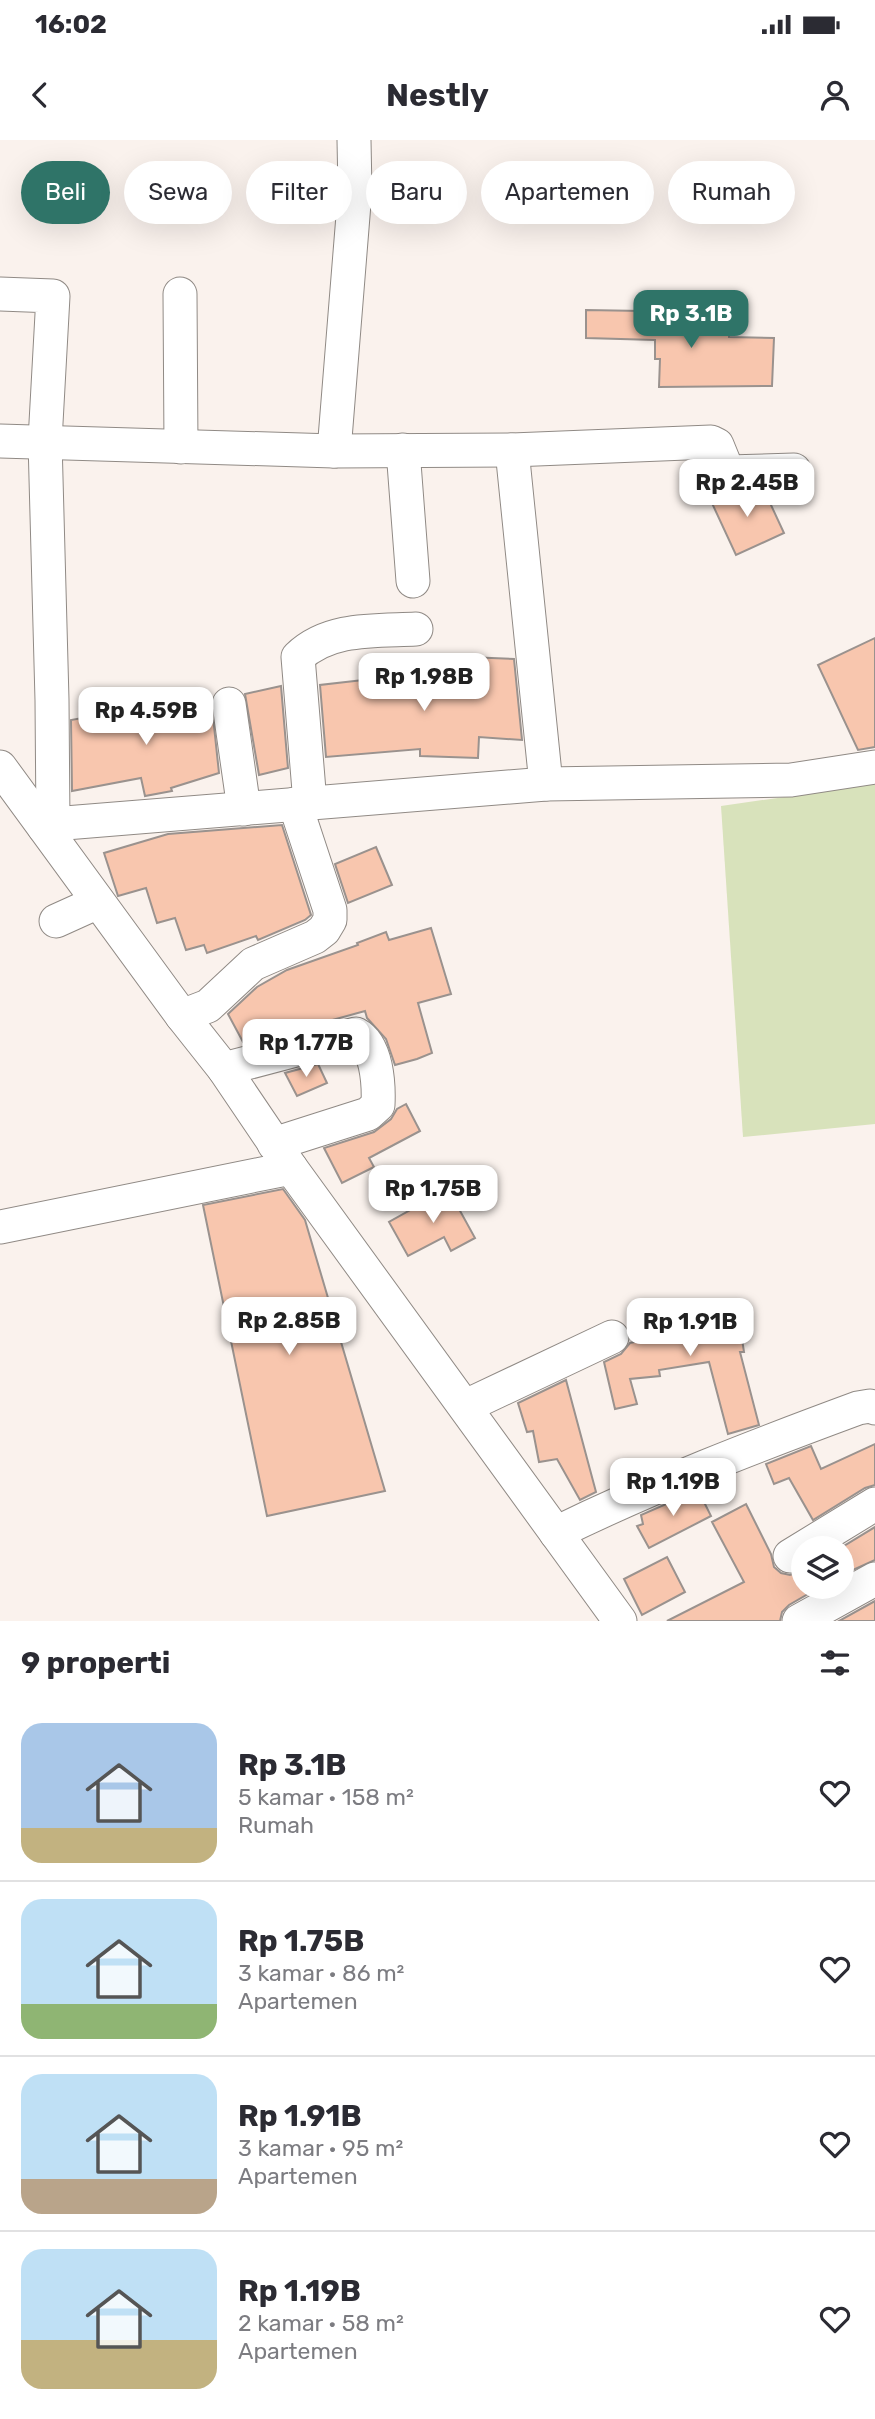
<!DOCTYPE html>
<html lang="id">
<meta charset="utf-8">
<style>
:root{--surface:#fff;--page:#f7f7f7;--text:#2b2b33;--muted:#7c7c81;--line:#e1e1e2;--accent:#2f7468}
body{margin:0;font-family:Rubik,sans-serif;background:var(--page);color:var(--text);height:100vh;display:flex;flex-direction:column;font-size:26px;white-space:nowrap}
*{box-sizing:border-box;margin:0}
p{font-size:23px;color:var(--muted)}
.icon{flex:none;width:38px;height:38px;fill:none;stroke:currentColor;stroke-width:2;stroke-linecap:round;stroke-linejoin:round}
.map{position:relative;height:1481px;overflow:hidden}
.sheet{display:flex;flex-direction:column;background:var(--surface);flex:1}
.sheet>*{flex:none}
.guide{position:absolute;left:21px;top:21px;width:833px;height:63px;display:flex;gap:14px}
.fabs{position:absolute;left:791px;top:1396px;display:grid;gap:14px}
.fabs a{display:grid;place-items:center;width:63px;height:63px;border-radius:50%;background:var(--surface);box-shadow:0 7px 28px #0002;font-size:35px}
.price{position:absolute;translate:-50% -60px;padding:0 16px;border-radius:14px;background:#fff;color:#222;font-size:23px;line-height:46px;filter:drop-shadow(0 2px 4px #0008)}
.price::after{content:'';position:absolute;left:50%;top:42px;width:21px;height:16px;margin-left:-10px;background:inherit;clip-path:polygon(0 0,100% 0,50% 100%)}
.price.active{background:var(--accent);color:#fff}
ul{padding:0;list-style:none}
li{display:flex;align-items:center;gap:21px;height:175px;padding:0 21px}
li+li{border-top:2px solid var(--line)}
li span{display:grid;place-items:center;flex:none;width:196px;height:140px;border-radius:21px;color:#555}
li>.icon{margin-inline-start:auto}
span .icon{width:84px;height:84px;fill:#fffc;stroke-width:1}
li b{font-size:30px}
h2{display:flex;justify-content:space-between;align-items:center;height:84px;padding:0 21px;font-size:30px}
.chip{padding:0 24px;border-radius:32px;background:var(--surface);box-shadow:0 7px 28px #0002;font-size:24px;line-height:63px}
.chip.active{background:var(--accent);color:#fff}
.status{display:flex;justify-content:space-between;align-items:center;height:49px;padding:0 35px;background:var(--surface);direction:ltr}
.status svg{height:19px;fill:currentColor}
header{display:flex;justify-content:space-between;align-items:center;height:91px;padding:0 21px;background:var(--surface);font-size:32px;font-weight:700}
.map>svg:first-child{display:block}
.green{fill:#d8e2bb}
.building{fill:#f8c6ae;stroke:#9a928e;stroke-width:2}
.lines{fill:none;stroke-linecap:round;stroke-linejoin:round}
.minor-casing{stroke:#908a85;stroke-width:35}
.minor{stroke:#fff;stroke-width:33}
</style>
<div class="status"><b>16:02</b><svg viewBox="0 0 49 12"><path d="M0 12V9h3v3zM5 12V6h3v6zM10 12V3h3v9zM15 12V0h3v12zM26 1h20v11H26zM47 4h2v5h-2z"/></svg></div>
<header><svg class="icon" aria-label="back" viewBox="0 0 24 24"><path d="M15 5l-7 7 7 7"/></svg>Nestly<svg class="icon" aria-label="person" viewBox="0 0 24 24"><circle cx="12" cy="8" r="4"/><path d="M4 21q1-7 8-7t8 7"/></svg></header>
<div class="map">
<svg width="875" height="1481" viewBox="0 0 875 1481">
<rect width="100%" height="100%" fill="#faf2ed"/>
<polygon class="green" points="875,644 875,984 743,997 721,666"/>
<g class="building">
<polygon points="586,170 642,171 642,176 683,177 683,185 729,186 729,197 774,198 772,246 659,247 660,219 655,219 655,200 586,198"/>
<polygon points="764,350 784,393 736,415 711,361 731,351"/>
<polygon points="875,498 875,607 858,610 818,525"/>
<polygon points="467,517 514,519 522,600 479,597 478,618 420,616 420,609 326,617 320,545 389,537 391,552 447,554 448,528 466,529"/>
<polygon points="281,546 288,628 259,635 245,554"/>
<polygon points="211,558 219,633 171,648 172,651 145,656 141,638 72,651 71,580 148,566"/>
<polygon points="282,685 311,775 305,780 258,800 256,796 207,813 204,805 186,810 175,778 157,783 146,748 118,756 104,713 168,694"/>
<polygon points="376,707 392,745 348,763 335,724"/>
<polygon points="431,788 451,854 418,863 432,913 417,919 395,925 386,899 367,878 365,871 267,898 265,894 243,902 228,874 257,847 287,830 358,805 357,803 386,792 389,800"/>
<polygon points="318,924 327,943 297,956 285,933"/>
<polygon points="406,964 420,991 369,1018 374,1027 342,1043 324,1008 374,992 391,979 397,969"/>
<polygon points="283,1049 305,1080 385,1351 267,1376 203,1065"/>
<polygon points="448,1049 475,1098 451,1111 444,1097 408,1116 389,1082"/>
<polygon points="736,1160 744,1212 740,1212 759,1285 728,1294 709,1222 659,1230 660,1236 630,1239 637,1264 615,1269 604,1222 621,1214 630,1203 639,1201 638,1187 660,1185 658,1173"/>
<polygon points="566,1240 596,1352 580,1360 557,1319 539,1322 533,1291 527,1292 518,1263"/>
<polygon points="875,1304 875,1345 865,1348 813,1380 789,1338 774,1344 766,1324 811,1306 821,1329"/>
<polygon points="698,1350 711,1376 649,1408 637,1386 643,1384 641,1375"/>
<polygon points="746,1364 771,1414 774,1427 781,1433 790,1435 803,1430 803,1447 820,1447 789,1465 782,1472 780,1481 667,1481 744,1442 712,1382"/>
<polygon points="875,1387 875,1420 842,1435 842,1409 839,1409"/>
<polygon points="667,1417 685,1452 642,1475 624,1439"/>
<polygon points="875,1461 875,1481 839,1481"/>
</g>
<g class="lines">
<g class="minor-casing">
<g id="minor">
<polyline points="0,154 53,156 45,301 52,560 53,684"/>
<polyline points="180,154 181,307"/>
<polyline points="0,301 334,311 512,310 711,302 717,305 728,332 794,330"/>
<polyline points="403,310 413,441"/>
<polyline points="334,311 355,51 354,0"/>
<polyline points="229,564 244,669"/>
<polyline points="0,627 182,876 224,929 291,1028 620,1481"/>
<polyline points="546,644 791,640 875,627"/>
<path d="M 310,663 L 298,517 C 329,487 375,491 416,489"/>
<polyline points="44,687 53,684 546,644 512,310"/>
<polyline points="56,781 98,762"/>
<polyline points="182,876 208,866 253,824 315,797 324,790 330,780 330,770 295,664"/>
<path d="M 224,929 L 356,894 C 377,905 379,944 378,965 L 368,974 L 274,1004"/>
<polyline points="0,1087 291,1028"/>
<polyline points="466,1266 612,1197"/>
<path d="M 556,1393 C 654,1345 755,1306 858,1268 L 870,1266 L 875,1268"/>
<polyline points="790,1416 875,1364"/>
<polyline points="799,1481 875,1439"/>
</g>
</g>
<use href="#minor" class="minor"/>
</g>
</svg>
<div class="fabs">
<a><svg class="icon" aria-label="layers" viewBox="0 0 24 24"><path d="M12 4l9 5-9 5-9-5zM3 14l9 5 9-5"/></svg></a>
</div>
<b class="price active" style="left:691px;top:210px">Rp 3.1B</b>
<b class="price" style="left:747px;top:379px">Rp 2.45B</b>
<b class="price" style="left:424px;top:573px">Rp 1.98B</b>
<b class="price" style="left:146px;top:607px">Rp 4.59B</b>
<b class="price" style="left:306px;top:939px">Rp 1.77B</b>
<b class="price" style="left:433px;top:1085px">Rp 1.75B</b>
<b class="price" style="left:289px;top:1217px">Rp 2.85B</b>
<b class="price" style="left:690px;top:1218px">Rp 1.91B</b>
<b class="price" style="left:673px;top:1378px">Rp 1.19B</b>
<div class="guide">
<a class="chip active">Beli</a>
<a class="chip">Sewa</a>
<a class="chip">Filter</a>
<a class="chip">Baru</a>
<a class="chip">Apartemen</a>
<a class="chip">Rumah</a>
</div>
</div>
<section class="sheet">
<h2>9 properti<svg class="icon" aria-label="filters" viewBox="0 0 24 24"><path d="M4 7h16M4 17h16"/><circle cx="9" cy="7" r="2"/><circle cx="15" cy="17" r="2"/></svg></h2>
<ul>
<li><span style="background:linear-gradient(#a9c7e8 75%,#c2b280 0)"><svg class="icon" aria-label="home" viewBox="0 0 24 24"><path d="M3 11l9-7 9 7M6 9v11h12V9"/></svg></span><div><b>Rp 3.1B</b><p>5 kamar · 158 m²</p><p>Rumah</p></div><svg class="icon" aria-label="heart" viewBox="0 0 24 24"><path d="M12 20l-8-8c-3-5 5-10 8-4 3-6 11-1 8 4z"/></svg></li>
<li><span style="background:linear-gradient(#bfe0f5 75%,#8fb573 0)"><svg class="icon" aria-label="home" viewBox="0 0 24 24"><path d="M3 11l9-7 9 7M6 9v11h12V9"/></svg></span><div><b>Rp 1.75B</b><p>3 kamar · 86 m²</p><p>Apartemen</p></div><svg class="icon" aria-label="heart" viewBox="0 0 24 24"><path d="M12 20l-8-8c-3-5 5-10 8-4 3-6 11-1 8 4z"/></svg></li>
<li><span style="background:linear-gradient(#bfe0f5 75%,#b9a48a 0)"><svg class="icon" aria-label="home" viewBox="0 0 24 24"><path d="M3 11l9-7 9 7M6 9v11h12V9"/></svg></span><div><b>Rp 1.91B</b><p>3 kamar · 95 m²</p><p>Apartemen</p></div><svg class="icon" aria-label="heart" viewBox="0 0 24 24"><path d="M12 20l-8-8c-3-5 5-10 8-4 3-6 11-1 8 4z"/></svg></li>
<li><span style="background:linear-gradient(#bfe0f5 65%,#c2b280 0)"><svg class="icon" aria-label="home" viewBox="0 0 24 24"><path d="M3 11l9-7 9 7M6 9v11h12V9"/></svg></span><div><b>Rp 1.19B</b><p>2 kamar · 58 m²</p><p>Apartemen</p></div><svg class="icon" aria-label="heart" viewBox="0 0 24 24"><path d="M12 20l-8-8c-3-5 5-10 8-4 3-6 11-1 8 4z"/></svg></li>
</ul>
</section>
